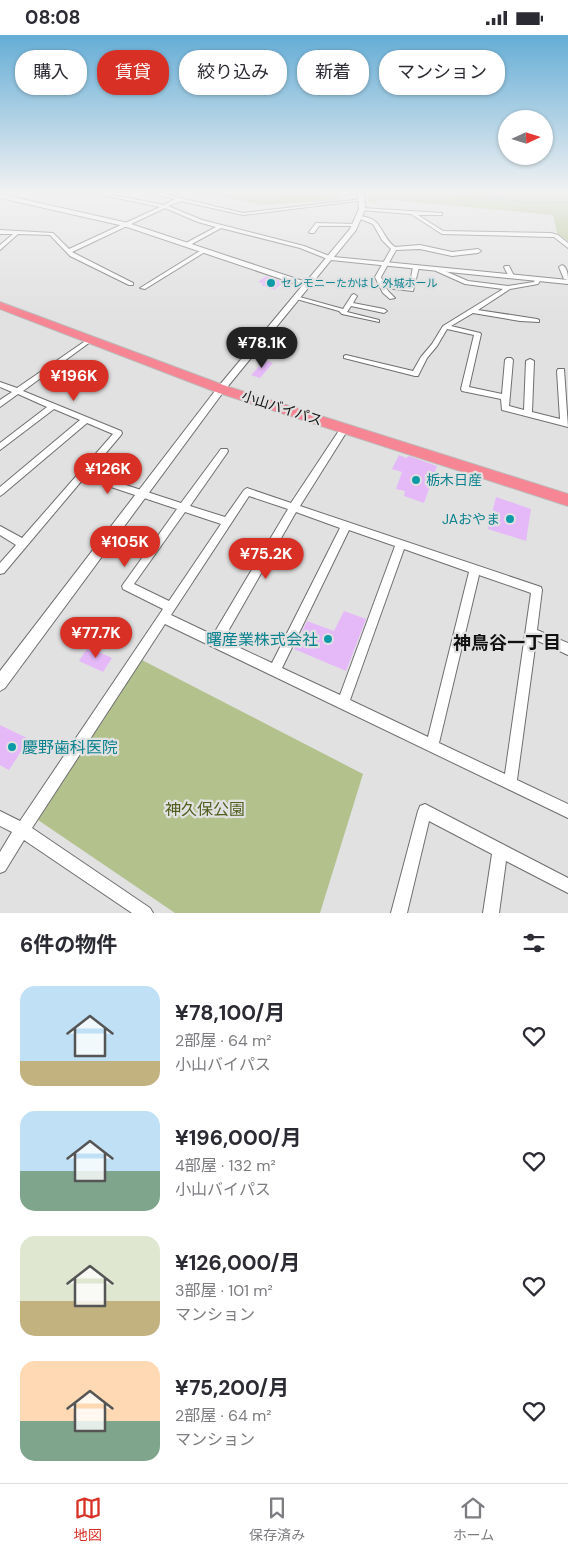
<!DOCTYPE html>
<html lang="ja">
<meta charset="utf-8">
<style>
:root{--surface:#fff;--page:#f2f2f3;--text:#2b2b33;--muted:#7c7c81;--line:#e1e1e2;--accent:#d93025}
body{margin:0;font-family:"DM Sans","Noto Sans JP",sans-serif;background:var(--page);color:var(--text);height:100vh;display:flex;flex-direction:column;font-size:19px;white-space:nowrap}
*{box-sizing:border-box;margin:0}
p{font-size:16px;color:var(--muted)}
.icon{flex:none;width:28px;height:28px;fill:none;stroke:currentColor;stroke-width:2;stroke-linecap:round;stroke-linejoin:round}
.map{position:relative;height:878px;overflow:hidden}
.side{display:flex;flex-direction:column;background:var(--surface);flex:1}
.side>*{flex:none}
.banner{position:absolute;left:15px;top:15px;width:539px;height:45px;display:flex;gap:10px}
.needle{width:32px;rotate:86deg}
.buttons{position:absolute;left:498px;top:75px;display:grid;gap:10px}
.buttons a{display:grid;place-items:center;width:55px;height:55px;border-radius:50%;background:var(--surface);box-shadow:0 1px 4px #0004;font-size:25px}
.price{position:absolute;translate:-50% -42px;padding:0 11px;border-radius:18px;background:var(--accent);color:#fff;font-size:16px;line-height:32px;filter:drop-shadow(0 1px 2px #0008)}
.price::after{content:'';position:absolute;left:50%;top:30px;width:15px;height:11px;margin-left:-8px;background:inherit;clip-path:polygon(0 0,100% 0,50% 100%)}
.price.active{background:#222;color:#fff}
ul{padding:0;list-style:none}
li{display:flex;align-items:center;gap:15px;height:125px;padding:0 20px}
li span{display:grid;place-items:center;flex:none;width:140px;height:100px;border-radius:15px;color:#555}
li>.icon{margin-inline-start:auto}
span .icon{width:60px;height:60px;fill:#fffc;stroke-width:1}
li b{font-size:21px}
h2{display:flex;justify-content:space-between;align-items:center;height:60px;padding:0 20px;font-size:21px}
.chip{padding:0 18px;border-radius:20px;background:var(--surface);box-shadow:0 1px 4px #0004;font-size:18px;line-height:45px}
.chip.active{background:var(--accent);color:#fff}
.status{display:flex;justify-content:space-between;align-items:center;height:35px;padding:0 25px;background:var(--surface);direction:ltr}
.status svg{height:14px;fill:currentColor}
.dock{display:flex;justify-content:space-around;align-items:center;height:70px;border-top:1px solid var(--line);background:var(--surface);font-size:14px;color:var(--muted)}
.dock a{display:grid;justify-items:center;gap:2px}
.dock .active{color:var(--accent)}
.map>svg:first-child{display:block}
.green{fill:#b3c28d}
.lines{fill:none;stroke-linecap:round;stroke-linejoin:round}
.stream{stroke:#40a3bc;stroke-width:1}
.building{fill:#e5b9f8}
.street-casing{stroke:#6f6f70;stroke-width:2}
.secondary-casing{stroke:#6f6f70;stroke-width:2}
.highway-casing{stroke:#bcbcbc;stroke-width:2}
.street{fill:#fff;fill-rule:evenodd}
.secondary{fill:#fff;fill-rule:evenodd}
.highway{fill:#f68693;fill-rule:evenodd}
.culture-dot{fill:#0f9aa8;stroke:#e1e1e2;stroke-width:2}
.labels{text-anchor:middle;stroke-width:4.5;stroke-linejoin:round;paint-order:stroke}
.far-culture-label{font-size:11px;fill:#0d838f;stroke:#e1e1e2;text-anchor:start}
.street-label{font-size:14px;fill:#111;stroke:#e1e1e2}
.culture-label{font-size:14px;fill:#0d838f;stroke:#e1e1e2;text-anchor:start}
.near-culture-label{font-size:16px;fill:#0d838f;stroke:#e1e1e2;text-anchor:end}
.near-park-label{font-size:16px;fill:#505e1c;stroke:#e1e1e2}
.near-neighbourhood-label{font-size:18px;font-weight:bold;fill:#111;stroke:#e1e1e2}
</style>
<div class="status"><b>08:08</b><svg viewBox="0 0 49 12"><path d="M0 12V9h3v3zM5 12V6h3v6zM10 12V3h3v9zM15 12V0h3v12zM26 1h20v11H26zM47 4h2v5h-2z"/></svg></div>
<div class="map">
<svg width="568" height="878" viewBox="0 0 568 878">
<rect width="100%" height="100%" fill="#e1e1e2"/>
<g class="green">
<polygon points="209,158 356,158 356,161 340,161 337,164 328,166 260,170"/>
<polygon points="366,158 568,158 568,206 557,198 553,180 380,164 375,169 369,166"/>
<polygon points="142,625 363,739 320,878 175,878 38,785"/>
</g>
<g class="lines">
<g class="stream">
<polyline points="347,158 355,158"/>
<polyline points="446,158 535,168 568,167"/>
<polyline points="281,160 342,158"/>
</g>
</g>
<g class="building">
<polygon points="266,241 284,247 274,255 261,250 263,249 258,247"/>
<polygon points="265,325 273,328 260,343 251,340"/>
<polygon points="399,420 406,423 409,421 437,431 424,468 404,461 405,456 396,454 402,437 392,434"/>
<polygon points="496,462 531,474 526,506 488,494"/>
<polygon points="344,576 366,584 346,636 294,614 307,586 334,596"/>
<polygon points="88,612 112,623 103,637 79,626"/>
<polygon points="0,690 29,704 9,735 0,730"/>
</g>
<g class="lines">
<g class="street-casing">
<g id="street">
<polygon points="93,158 102,158 164,170 175,164 151,158 159,158 243,178 362,164 364,165 243,180 181,166 168,171 202,185 304,211 332,222 333,223 330,225 300,213 221,193 190,210 186,210 186,208 216,192 198,187 165,173 72,217 133,248 133,250 129,250 70,221 50,200 18,199 0,215 0,210 13,199 0,199 0,195 53,198 69,214 160,172"/>
<polygon points="362,173 442,178 442,180 418,180 443,196 551,198 558,200 568,208 568,213 554,202 551,202 442,199 411,179 360,175 360,174"/>
<path d="M 358,181 C 384,182 379,200 395,212 L 420,210 L 452,217 L 478,214 L 481,216 L 478,218 L 452,221 L 420,214 L 396,215 L 381,242 L 384,249 L 409,253 L 413,232 L 416,230 L 419,232 L 413,256 L 386,253 L 389,257 L 395,263 L 390,264 L 383,258 L 375,242 L 391,214 L 382,205 L 373,189 L 358,183 Z"/>
<polygon points="316,188 356,189 358,190 356,191 319,191 314,198 310,198 309,197"/>
<polygon points="203,214 208,215 145,254 140,253"/>
<path d="M 562,230 C 567,232 568,240 568,245 L 564,244 L 559,232 Z"/>
<polygon points="505,231 509,231 514,241 513,242 509,242 504,232"/>
<polygon points="438,233 468,246 508,251 534,247 536,243 540,243 541,244 538,249 510,254 478,275 537,284 539,285 539,287 520,286 473,278 451,291 480,298 481,299 469,352 502,359 505,325 507,323 511,323 513,325 509,371 524,375 526,326 530,324 534,326 532,377 560,384 557,336 558,334 564,334 568,392 502,375 501,364 462,356 461,354 474,300 447,294 437,311 427,323 418,341 415,341 344,323 344,321 346,320 413,336 421,322 432,309 443,291 503,254 465,249 436,236 435,235"/>
<polygon points="354,259 357,261 353,268 384,274 387,276 384,278 351,271 347,277 379,285 379,287 342,279 339,276 293,263 296,261 343,274 352,260"/>
<path d="M 91,302 L 94,304 L 93,305 L 23,356 L 121,396 L 122,398 L 121,400 L 89,438 L 181,468 L 221,414 L 227,414 L 228,416 L 227,418 L 190,471 L 225,482 L 244,455 L 247,453 L 291,468 L 342,391 L 345,390 L 349,393 L 300,471 L 541,552 L 542,555 L 537,595 L 568,608 L 568,620 L 536,605 L 517,745 L 568,769 L 568,783 L 165,589 L 32,793 L 150,873 L 153,878 L 132,878 L 24,805 L 5,836 L 0,838 L 0,817 L 12,797 L 0,791 L 0,776 L 20,786 L 163,574 L 123,554 L 122,551 L 177,474 L 84,443 L 4,538 L 0,539 L 0,528 L 16,510 L 0,500 L 0,491 L 22,503 L 113,399 L 87,388 L 3,459 L 0,461 L 0,452 L 80,385 L 54,374 L 0,415 L 0,408 L 47,372 L 18,359 L 0,372 L 0,365 L 12,357 L 0,352 L 0,347 L 17,353 ZM 249,461 L 288,474 L 213,600 L 171,580 ZM 185,477 L 221,489 L 169,566 L 134,549 ZM 296,477 L 340,493 L 272,628 L 223,605 ZM 349,495 L 395,511 L 340,660 L 282,633 ZM 404,514 L 469,537 L 428,702 L 350,665 ZM 479,540 L 531,558 L 505,739 L 439,708 Z"/>
<polygon points="425,769 568,843 568,858 506,826 499,878 483,878 492,819 429,786 407,878 391,878 418,776 420,771"/>
</g>
</g>
<g class="secondary-casing">
<polygon id="secondary" points="358,158 364,158 365,174 356,195 334,222 568,245 568,249 331,225 224,356 5,653 0,656 0,636 218,352 302,251 124,191 0,163 0,159 128,188 306,247 350,194 359,174"/>
</g>
<g class="highway-casing">
<polygon id="highway" points="0,267 226,351 568,459 568,471 216,357 0,274"/>
</g>
<use href="#street" class="street"/>
<use href="#secondary" class="secondary"/>
<use href="#highway" class="highway"/>
</g>
<linearGradient id="sky" x2="0" y2="1"><stop stop-color="#65add6"/><stop offset="0.56" stop-color="#f2f2f2"/><stop offset="1" stop-color="#f2f2f2" stop-opacity="0"/></linearGradient>
<rect width="568" height="281" fill="url(#sky)"/>
<g class="culture-dot">
<circle cx="271" cy="248" r="5"/>
<circle cx="416" cy="445" r="5"/>
<circle cx="510" cy="484" r="5"/>
<circle cx="328" cy="604" r="5"/>
<circle cx="12" cy="712" r="5"/>
</g>
<g class="labels">
<g class="far-culture-label">
<text x="281" y="252">セレモニーたかはし 外城ホール</text>
</g>
<g class="street-label">
<text transform="translate(282 373) rotate(18)" y="5">小山バイパス</text>
</g>
<g class="culture-label">
<text x="426" y="450">栃木日産</text>
<text x="500" y="489" text-anchor="end">JAおやま</text>
</g>
<g class="near-culture-label">
<text x="318" y="610">曙産業株式会社</text>
<text x="22" y="718" text-anchor="start">慶野歯科医院</text>
</g>
<g class="near-park-label">
<text x="205" y="780">神久保公園</text>
</g>
<g class="near-neighbourhood-label">
<text x="507" y="614">神鳥谷一丁目</text>
</g>
</g>
</svg>
<div class="buttons">
<a><svg class="needle" viewBox="-14 -14 28 28"><path d="M0-13l5 13h-10z" fill="#e53935"/><path d="M0 13l5-13h-10z" fill="#7c7c81"/></svg></a>
</div>
<b class="price active" style="left:262px;top:334px">¥78.1K</b>
<b class="price" style="left:74px;top:367px">¥196K</b>
<b class="price" style="left:108px;top:460px">¥126K</b>
<b class="price" style="left:125px;top:533px">¥105K</b>
<b class="price" style="left:266px;top:545px">¥75.2K</b>
<b class="price" style="left:96px;top:624px">¥77.7K</b>
<div class="banner">
<a class="chip">購入</a>
<a class="chip active">賃貸</a>
<a class="chip">絞り込み</a>
<a class="chip">新着</a>
<a class="chip">マンション</a>
</div>
</div>
<section class="side">
<h2>6件の物件<svg class="icon" aria-label="filters" viewBox="0 0 24 24"><path d="M4 7h16M4 17h16"/><circle cx="9" cy="7" r="2"/><circle cx="15" cy="17" r="2"/></svg></h2>
<ul>
<li><span style="background:linear-gradient(#bfe0f5 75%,#c2b280 0)"><svg class="icon" aria-label="home" viewBox="0 0 24 24"><path d="M3 11l9-7 9 7M6 9v11h12V9"/></svg></span><div><b>¥78,100/月</b><p>2部屋 · 64 m²</p><p>小山バイパス</p></div><svg class="icon" aria-label="heart" viewBox="0 0 24 24"><path d="M12 20l-8-8c-3-5 5-10 8-4 3-6 11-1 8 4z"/></svg></li>
<li><span style="background:linear-gradient(#bfe0f5 60%,#7fa58c 0)"><svg class="icon" aria-label="home" viewBox="0 0 24 24"><path d="M3 11l9-7 9 7M6 9v11h12V9"/></svg></span><div><b>¥196,000/月</b><p>4部屋 · 132 m²</p><p>小山バイパス</p></div><svg class="icon" aria-label="heart" viewBox="0 0 24 24"><path d="M12 20l-8-8c-3-5 5-10 8-4 3-6 11-1 8 4z"/></svg></li>
<li><span style="background:linear-gradient(#dfe7d0 65%,#c2b280 0)"><svg class="icon" aria-label="home" viewBox="0 0 24 24"><path d="M3 11l9-7 9 7M6 9v11h12V9"/></svg></span><div><b>¥126,000/月</b><p>3部屋 · 101 m²</p><p>マンション</p></div><svg class="icon" aria-label="heart" viewBox="0 0 24 24"><path d="M12 20l-8-8c-3-5 5-10 8-4 3-6 11-1 8 4z"/></svg></li>
<li><span style="background:linear-gradient(#ffd9b3 60%,#7fa58c 0)"><svg class="icon" aria-label="home" viewBox="0 0 24 24"><path d="M3 11l9-7 9 7M6 9v11h12V9"/></svg></span><div><b>¥75,200/月</b><p>2部屋 · 64 m²</p><p>マンション</p></div><svg class="icon" aria-label="heart" viewBox="0 0 24 24"><path d="M12 20l-8-8c-3-5 5-10 8-4 3-6 11-1 8 4z"/></svg></li>
</ul>
</section>
<nav class="dock">
<a class="active"><svg class="icon" aria-label="map" viewBox="0 0 24 24"><path d="M3 6l6-2 6 2 6-2v14l-6 2-6-2-6 2zM9 4v14M15 6v14"/></svg>地図</a>
<a><svg class="icon" aria-label="saved" viewBox="0 0 24 24"><path d="M7 4h10v16l-5-4-5 4z"/></svg>保存済み</a>
<a><svg class="icon" aria-label="home" viewBox="0 0 24 24"><path d="M3 11l9-7 9 7M6 9v11h12V9"/></svg>ホーム</a>
</nav>
